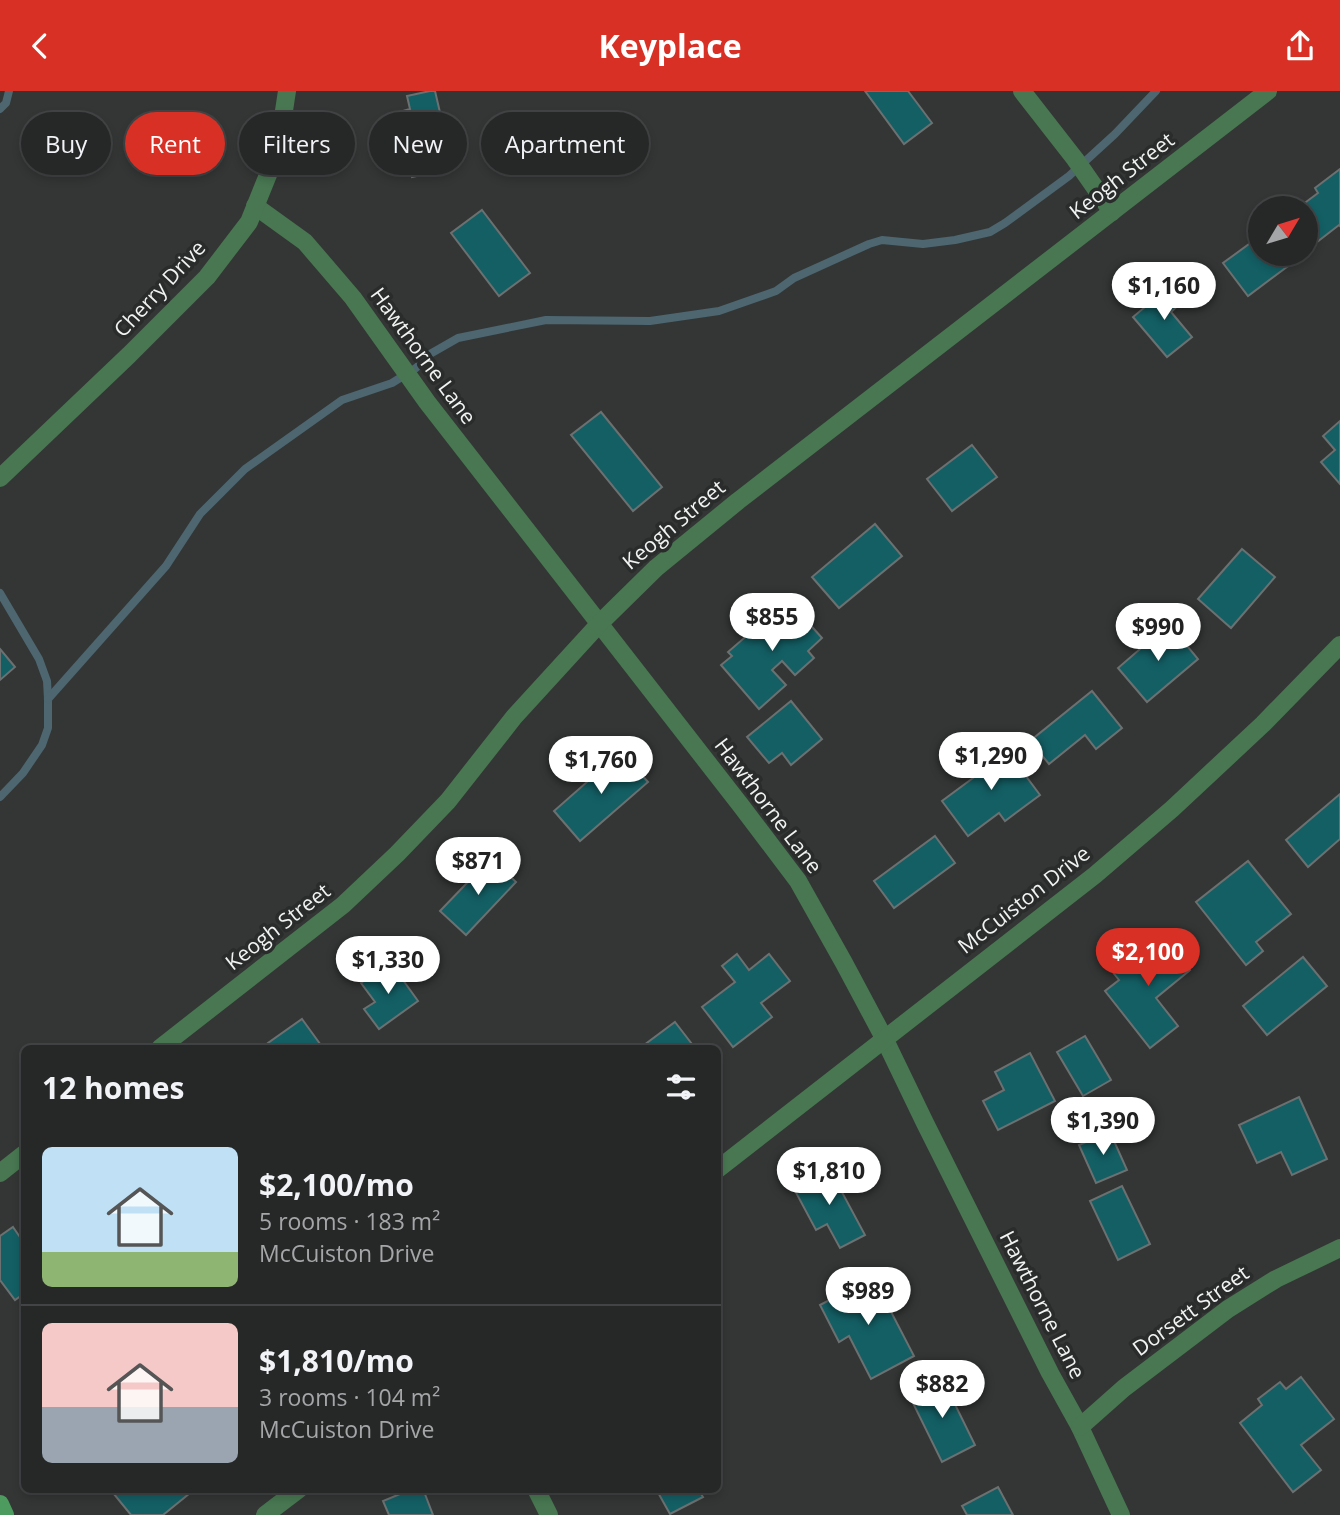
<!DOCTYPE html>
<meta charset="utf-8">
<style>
:root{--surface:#262828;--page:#323434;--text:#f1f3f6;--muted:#a4a6a8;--line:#424445;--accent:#d93025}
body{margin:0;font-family:"Open Sans",sans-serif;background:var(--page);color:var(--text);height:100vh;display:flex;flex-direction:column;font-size:26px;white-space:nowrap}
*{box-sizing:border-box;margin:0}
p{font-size:23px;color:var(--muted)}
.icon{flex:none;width:38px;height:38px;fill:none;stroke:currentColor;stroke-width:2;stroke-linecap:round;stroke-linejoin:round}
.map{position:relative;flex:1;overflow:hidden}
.details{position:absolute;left:21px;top:954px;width:700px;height:448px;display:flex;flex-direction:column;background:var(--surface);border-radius:10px;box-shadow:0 4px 10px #0003,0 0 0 2px var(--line)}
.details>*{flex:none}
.banner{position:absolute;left:21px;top:21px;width:700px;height:63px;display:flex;gap:14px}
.needle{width:46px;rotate:52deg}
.fabs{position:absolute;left:1248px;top:105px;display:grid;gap:14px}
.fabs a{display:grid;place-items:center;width:70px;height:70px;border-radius:50%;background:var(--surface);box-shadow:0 4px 10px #0003,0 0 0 2px var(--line);font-size:35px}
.price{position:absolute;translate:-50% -60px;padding:0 16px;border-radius:24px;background:#fff;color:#222;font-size:23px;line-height:46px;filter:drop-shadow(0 2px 4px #0008)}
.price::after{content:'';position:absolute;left:50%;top:42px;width:21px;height:16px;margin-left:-10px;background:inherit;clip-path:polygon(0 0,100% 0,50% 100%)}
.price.active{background:var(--accent);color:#fff}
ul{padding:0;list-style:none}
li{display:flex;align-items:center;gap:21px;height:175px;padding:0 21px}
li+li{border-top:2px solid var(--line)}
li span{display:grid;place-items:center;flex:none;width:196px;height:140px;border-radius:10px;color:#555}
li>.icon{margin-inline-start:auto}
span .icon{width:84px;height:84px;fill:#fffc;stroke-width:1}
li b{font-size:30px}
h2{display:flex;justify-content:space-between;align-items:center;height:84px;padding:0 21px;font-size:30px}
.pill{padding:0 24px;border-radius:32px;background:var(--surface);box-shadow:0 4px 10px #0003,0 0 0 2px var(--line);font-size:24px;line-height:63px}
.pill.active{background:var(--accent);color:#fff}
header{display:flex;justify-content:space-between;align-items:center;height:91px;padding:0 21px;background:var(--accent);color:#fff;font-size:32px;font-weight:700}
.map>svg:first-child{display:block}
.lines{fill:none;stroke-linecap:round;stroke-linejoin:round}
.stream{stroke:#4d6670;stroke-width:8}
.building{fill:#135f64;stroke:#6c7070;stroke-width:2}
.street{stroke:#487751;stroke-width:18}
.secondary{stroke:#4d9b5f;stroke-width:18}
.labels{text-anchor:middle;stroke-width:7;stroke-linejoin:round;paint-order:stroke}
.street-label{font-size:21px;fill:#f1f3f3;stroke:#292c2b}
</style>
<header><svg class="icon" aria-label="back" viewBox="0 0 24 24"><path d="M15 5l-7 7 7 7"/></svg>Keyplace<svg class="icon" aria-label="share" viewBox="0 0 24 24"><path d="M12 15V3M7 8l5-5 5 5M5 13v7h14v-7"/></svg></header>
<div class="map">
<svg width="1340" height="1424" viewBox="0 0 1340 1424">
<rect width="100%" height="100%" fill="#333635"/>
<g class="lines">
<g class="stream">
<polyline points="0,18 6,12 9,0"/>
<polyline points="0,502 39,568 47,590 48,608 48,637 42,654 23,682 0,706"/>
<polyline points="48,608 166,475 200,423 245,378 342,309 392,292 416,277 430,263 458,247 546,229 650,230 719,220 776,200 794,187 869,153 882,149 923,153 955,149 990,141 1005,132 1069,85 1115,43 1156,0"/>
</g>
</g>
<g class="building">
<polygon points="430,0 435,0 453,77 412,86 396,22 410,18 407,5"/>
<polygon points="865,0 908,0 932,32 904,53"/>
<polygon points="1340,78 1340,135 1339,134 1317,151 1306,135 1306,117 1298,117 1318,102 1315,97"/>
<polygon points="482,119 530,182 499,205 451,142"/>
<polygon points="1260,145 1260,163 1296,163 1299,167 1248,205 1223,172"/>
<polygon points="1170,195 1183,210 1171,221 1192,246 1167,266 1133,226"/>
<polygon points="601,321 662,396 633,420 571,344"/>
<polygon points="1340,330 1340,393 1321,371 1335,359 1323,345"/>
<polygon points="972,354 997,386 952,420 927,388"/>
<polygon points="875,433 902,465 839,517 812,486"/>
<polygon points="1242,458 1275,486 1231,537 1198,508"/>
<polygon points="788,509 822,547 808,560 814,567 795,584 782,570 772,579 786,594 759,618 721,574 732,565 728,561"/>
<polygon points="1169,533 1198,568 1147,611 1118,577"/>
<polygon points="0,558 15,576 0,589"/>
<polygon points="1092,600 1122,637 1096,658 1085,644 1049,673 1030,650"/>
<polygon points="791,610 822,648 791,674 782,662 769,672 747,646"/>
<polygon points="1002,653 1040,704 1005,730 999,722 968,745 942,710 973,687 968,679"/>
<polygon points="621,661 648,691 580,750 554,720"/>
<polygon points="1340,703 1340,748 1308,776 1286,749"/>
<polygon points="935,745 955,772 894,817 874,790"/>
<polygon points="491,767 516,791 466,844 440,820"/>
<polygon points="1248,770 1291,823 1256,851 1263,860 1246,874 1196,811"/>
<polygon points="1160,841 1190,879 1156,907 1178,935 1150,957 1105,900 1119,889 1111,879"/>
<polygon points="737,863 749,879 769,863 790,890 761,912 772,926 733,956 702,916 735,891 722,875"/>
<polygon points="1303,866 1327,895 1267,944 1243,915"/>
<polygon points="390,871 418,910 379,938 364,918 375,911 361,892"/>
<polygon points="302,928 323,957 272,957 268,952"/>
<polygon points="675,931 695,957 640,957"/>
<polygon points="1085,945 1111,989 1083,1005 1057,961"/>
<polygon points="1030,962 1055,1010 998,1039 983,1010 1004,999 995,981"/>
<polygon points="1299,1006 1327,1068 1292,1084 1281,1061 1257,1072 1239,1034"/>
<polygon points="1110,1041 1127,1079 1096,1092 1079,1054"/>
<polygon points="829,1077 865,1144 840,1157 827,1133 816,1139 793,1096"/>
<polygon points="1122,1095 1150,1153 1118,1169 1090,1110"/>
<polygon points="13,1136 24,1152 24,1208 22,1204 15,1209 0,1189 0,1145"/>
<polygon points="873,1186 914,1265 871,1288 849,1245 839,1251 820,1214"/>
<polygon points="1301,1286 1334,1328 1301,1354 1321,1379 1293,1401 1240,1332 1262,1314 1258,1308 1280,1291 1286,1298"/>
<polygon points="942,1287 975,1354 942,1371 909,1304"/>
<polygon points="998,1396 1013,1424 967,1424 962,1415"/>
<polygon points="118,1398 195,1398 163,1424 131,1424 113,1402"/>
<polygon points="412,1398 423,1398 433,1424 389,1424 383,1410"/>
<polygon points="656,1398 698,1398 703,1406 670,1423"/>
</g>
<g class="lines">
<g class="street">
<polyline points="1022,0 1075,68 1112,121"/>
<polyline points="255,115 305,151 353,207 427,311 742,716 798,790 844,872 884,947 925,1032 1050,1282 1080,1336 1121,1424"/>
<polyline points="0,387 129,264 207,186 249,131 278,59 287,0"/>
<polyline points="160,957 343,814 397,763 448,710 514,626 600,532 656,477 738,410 1268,0"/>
<polyline points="718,1078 1095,784 1172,718 1263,633 1340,554"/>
<polyline points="0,1082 24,1063"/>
<polyline points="1080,1336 1124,1297 1228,1218 1276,1188 1340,1157"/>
<polyline points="536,1398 549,1424"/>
<polyline points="265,1424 299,1398"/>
</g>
<polyline class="secondary" points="0,1413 5,1424"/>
</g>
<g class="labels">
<g class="street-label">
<text transform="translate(1122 85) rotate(-38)" y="7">Keogh Street</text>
<text transform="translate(160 198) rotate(-47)" y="7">Cherry Drive</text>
<text transform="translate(423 265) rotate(54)" y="7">Hawthorne Lane</text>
<text transform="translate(674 434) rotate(-40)" y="7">Keogh Street</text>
<text transform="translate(768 715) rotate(53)" y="7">Hawthorne Lane</text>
<text transform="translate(1024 809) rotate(-38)" y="7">McCuiston Drive</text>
<text transform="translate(278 836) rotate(-38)" y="7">Keogh Street</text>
<text transform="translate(1042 1214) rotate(63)" y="7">Hawthorne Lane</text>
<text transform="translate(1191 1220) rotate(-36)" y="7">Dorsett Street</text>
</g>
</g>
</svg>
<div class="fabs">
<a><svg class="needle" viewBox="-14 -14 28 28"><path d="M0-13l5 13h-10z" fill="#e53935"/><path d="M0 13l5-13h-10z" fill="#a4a6a8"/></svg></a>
</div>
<b class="price" style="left:1164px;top:231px">$1,160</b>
<b class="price" style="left:772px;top:562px">$855</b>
<b class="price" style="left:1158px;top:572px">$990</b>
<b class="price" style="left:991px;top:701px">$1,290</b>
<b class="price" style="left:601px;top:705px">$1,760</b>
<b class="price" style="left:478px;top:806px">$871</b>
<b class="price active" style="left:1148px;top:897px">$2,100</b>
<b class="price" style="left:388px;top:905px">$1,330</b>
<b class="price" style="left:1103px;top:1066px">$1,390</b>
<b class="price" style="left:829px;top:1116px">$1,810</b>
<b class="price" style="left:868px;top:1236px">$989</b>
<b class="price" style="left:942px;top:1329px">$882</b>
<div class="banner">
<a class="pill">Buy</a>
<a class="pill active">Rent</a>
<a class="pill">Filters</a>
<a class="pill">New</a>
<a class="pill">Apartment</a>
</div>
<section class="details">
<h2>12 homes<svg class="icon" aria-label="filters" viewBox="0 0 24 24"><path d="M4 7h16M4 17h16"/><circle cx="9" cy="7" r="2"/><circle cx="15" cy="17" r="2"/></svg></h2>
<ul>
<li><span style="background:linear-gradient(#bfe0f5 75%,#8fb573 0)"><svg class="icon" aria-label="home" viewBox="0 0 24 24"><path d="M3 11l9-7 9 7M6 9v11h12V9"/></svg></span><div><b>$2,100/mo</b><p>5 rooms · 183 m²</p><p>McCuiston Drive</p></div></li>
<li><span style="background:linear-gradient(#f6c9c9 60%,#9aa5b1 0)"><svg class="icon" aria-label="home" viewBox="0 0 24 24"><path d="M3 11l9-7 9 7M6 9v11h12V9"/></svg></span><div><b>$1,810/mo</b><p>3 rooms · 104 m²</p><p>McCuiston Drive</p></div></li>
</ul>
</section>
</div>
